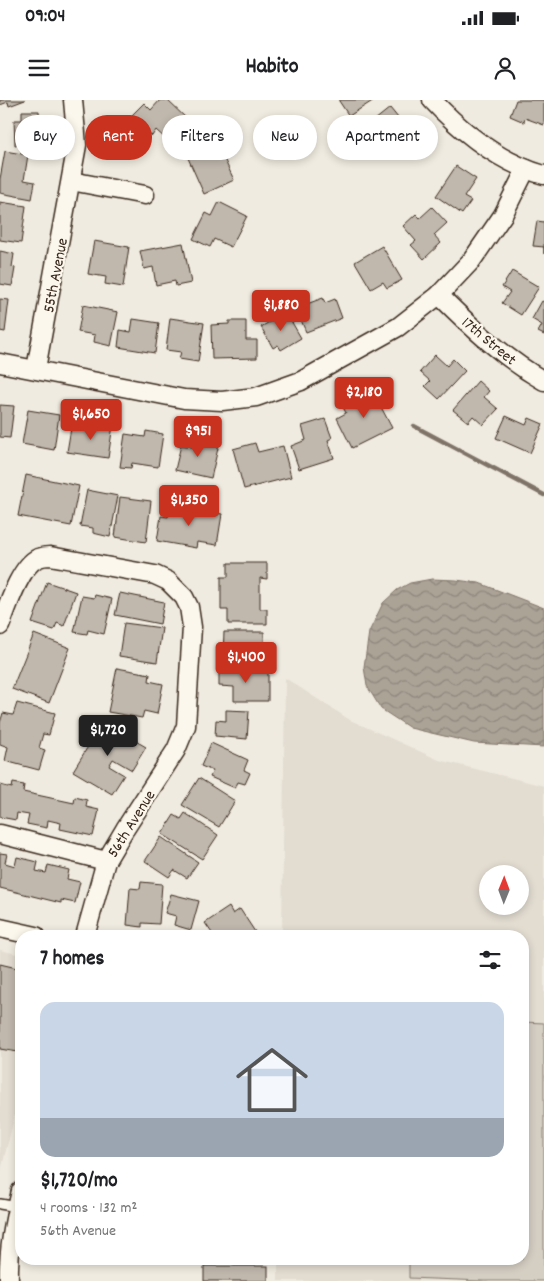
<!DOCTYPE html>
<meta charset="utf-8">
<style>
:root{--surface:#fff;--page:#f6f6f6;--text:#202124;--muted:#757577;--accent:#c8321e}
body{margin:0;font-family:Dekko,sans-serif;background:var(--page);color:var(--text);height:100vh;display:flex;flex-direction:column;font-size:19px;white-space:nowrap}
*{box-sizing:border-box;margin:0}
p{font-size:16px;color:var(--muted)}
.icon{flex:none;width:28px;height:28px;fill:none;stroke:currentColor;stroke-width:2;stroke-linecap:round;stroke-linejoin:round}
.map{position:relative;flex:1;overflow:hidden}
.sheet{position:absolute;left:15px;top:830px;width:514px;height:335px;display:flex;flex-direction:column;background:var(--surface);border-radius:20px;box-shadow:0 2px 8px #0003}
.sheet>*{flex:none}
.banner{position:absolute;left:15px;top:15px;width:515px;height:45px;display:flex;gap:10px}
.needle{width:32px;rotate:1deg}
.fabs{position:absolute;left:479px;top:765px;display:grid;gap:10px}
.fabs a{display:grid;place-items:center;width:50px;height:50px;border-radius:50%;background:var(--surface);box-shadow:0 2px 8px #0003;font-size:25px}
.price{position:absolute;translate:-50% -42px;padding:0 11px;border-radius:5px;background:var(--accent);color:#fff;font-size:16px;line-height:32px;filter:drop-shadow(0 1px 2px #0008)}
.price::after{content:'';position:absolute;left:50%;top:30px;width:15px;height:11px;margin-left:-8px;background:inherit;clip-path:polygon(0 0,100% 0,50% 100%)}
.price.current{background:#222;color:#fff}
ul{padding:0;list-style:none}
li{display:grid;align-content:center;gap:10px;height:265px;padding:0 25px}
li span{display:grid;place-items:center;height:155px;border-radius:15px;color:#555}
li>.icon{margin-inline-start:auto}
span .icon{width:90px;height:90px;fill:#fffc;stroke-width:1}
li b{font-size:21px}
h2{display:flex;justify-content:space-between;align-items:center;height:60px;padding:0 25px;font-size:21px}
.chip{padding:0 18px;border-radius:22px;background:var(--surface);box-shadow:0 2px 8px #0003;font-size:18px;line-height:45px}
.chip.current{background:var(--accent);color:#fff}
.status{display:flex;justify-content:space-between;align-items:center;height:35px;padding:0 25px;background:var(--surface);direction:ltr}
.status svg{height:14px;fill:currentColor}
header{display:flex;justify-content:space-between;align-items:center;height:65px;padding:0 25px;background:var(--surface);font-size:22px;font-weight:700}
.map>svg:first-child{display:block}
.built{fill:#e2dcd1;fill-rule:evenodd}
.grass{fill:#d5cec3;stroke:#887c70}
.water{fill:url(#water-waves);stroke:#7f7367}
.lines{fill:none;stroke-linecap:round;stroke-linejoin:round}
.stream{stroke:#7f7367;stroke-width:4.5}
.building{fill:#c0b8ad;stroke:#3b2a1e}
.service-casing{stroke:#3b2a1e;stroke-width:12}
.minor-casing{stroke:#3b2a1e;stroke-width:21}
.service{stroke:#fbf7ec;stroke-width:9}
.minor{stroke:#fbf7ec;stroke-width:18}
.labels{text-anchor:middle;stroke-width:4.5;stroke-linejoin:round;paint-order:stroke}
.street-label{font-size:16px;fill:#3b2a1e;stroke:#fbf7ec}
</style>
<div class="status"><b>09:04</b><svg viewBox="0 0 49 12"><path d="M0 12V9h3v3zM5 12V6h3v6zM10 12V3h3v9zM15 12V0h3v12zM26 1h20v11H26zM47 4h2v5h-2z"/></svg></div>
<header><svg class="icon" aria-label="menu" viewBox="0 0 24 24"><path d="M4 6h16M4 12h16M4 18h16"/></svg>Habito<svg class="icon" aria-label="person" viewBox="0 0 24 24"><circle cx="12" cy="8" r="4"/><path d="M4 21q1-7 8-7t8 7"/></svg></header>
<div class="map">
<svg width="544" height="1181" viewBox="0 0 544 1181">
<defs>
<pattern id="water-waves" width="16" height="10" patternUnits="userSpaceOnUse" patternTransform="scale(1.25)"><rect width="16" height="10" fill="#aca397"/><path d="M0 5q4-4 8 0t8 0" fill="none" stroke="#8d857b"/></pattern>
</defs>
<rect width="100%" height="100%" fill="#f0ebe0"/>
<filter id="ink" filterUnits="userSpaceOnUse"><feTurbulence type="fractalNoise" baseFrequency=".02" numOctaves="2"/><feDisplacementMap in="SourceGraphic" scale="10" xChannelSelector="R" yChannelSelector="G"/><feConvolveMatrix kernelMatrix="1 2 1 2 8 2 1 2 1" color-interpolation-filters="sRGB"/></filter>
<g filter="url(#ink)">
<g class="built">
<path d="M 285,578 L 350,620 L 439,660 L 544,686 L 544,1181 L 278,1181 L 278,1159 L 522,1159 L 522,836 L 282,836 ZM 488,774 L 520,774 L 520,806 L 488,806 Z"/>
<polygon points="0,850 21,855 21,991 0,1074"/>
</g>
<polygon class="grass" points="523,922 544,923 544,1181 483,1181 409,1178 409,1159 522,1159"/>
<polygon class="water" points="432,479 456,480 479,483 544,508 544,647 474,643 410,628 381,609 367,586 364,567 369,532 383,503 397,490 410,483"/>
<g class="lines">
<polyline class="stream" points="414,326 544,395"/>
</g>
<g class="building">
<polygon points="0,0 25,0 9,6 8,2 0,5"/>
<polygon points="160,0 167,0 187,19 167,40 156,30 152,36 131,16 144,3 151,10"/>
<polygon points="341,0 374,0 349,16 339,1"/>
<polygon points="516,0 544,0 544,25 525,18 524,22 510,16"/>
<polygon points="390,8 407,29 397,37 403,45 388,57 371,37 381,28 375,20"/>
<polygon points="22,11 39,11 41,44 15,45 14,20 22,20"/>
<polygon points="213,35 234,80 204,94 188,58 198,54 193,44"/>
<polygon points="5,51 28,55 24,80 35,82 32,99 0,93 0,79"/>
<polygon points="456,66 476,79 464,97 471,101 462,114 436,96"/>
<polygon points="0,102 26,106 21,143 0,140"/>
<polygon points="219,102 247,116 231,147 214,139 210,147 193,139 206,113 212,116"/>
<polygon points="432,107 447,123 434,135 441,143 424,159 411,145 416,141 403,126 416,114 420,118"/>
<polygon points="537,121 544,122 544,154 544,147 533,146"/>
<polygon points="94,141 129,147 123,187 105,184 106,177 88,174"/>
<polygon points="183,143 191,183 176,186 175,181 156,185 153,167 144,169 140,151"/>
<polygon points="382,146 402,180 387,188 383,182 371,189 355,162"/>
<polygon points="0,151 14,154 12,167 15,168 12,186 0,184"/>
<polygon points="512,171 539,187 521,215 502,203 510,192 502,187"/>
<polygon points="323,198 325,203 335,199 342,218 306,232 296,208"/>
<polygon points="0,199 9,200 5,232 0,231"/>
<polygon points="542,201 544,202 544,235 538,232 542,225 532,219"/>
<polygon points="83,205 118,212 111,246 94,242 95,235 78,232"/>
<polygon points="286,212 301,238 281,250 278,245 273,248 261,227"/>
<polygon points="170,218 204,223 198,262 179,259 181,252 166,250"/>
<polygon points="133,219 159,223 155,253 118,247 120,230 131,232"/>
<polygon points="229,221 246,221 246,240 257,240 257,258 212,259 211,225 229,224"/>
<polygon points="435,255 447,266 453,259 465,271 439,299 425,286 430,281 420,272"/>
<polygon points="478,281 489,291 484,297 498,309 483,325 473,316 468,322 453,310"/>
<polygon points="371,288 392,328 352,348 337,318 346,313 343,307 353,302 351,298"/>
<polygon points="0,305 14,306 10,338 0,337"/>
<polygon points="28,310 59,315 54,350 22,344"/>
<polygon points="506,316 526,325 529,318 543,324 530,353 496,338"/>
<polygon points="325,319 332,338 328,340 334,358 299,369 291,346 306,340 302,326"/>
<polygon points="97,322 113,325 108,358 67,352 71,328 95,332"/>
<polygon points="146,331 163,334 158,367 132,363 131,368 120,367 125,334 145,337"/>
<polygon points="194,339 219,344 211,378 175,370 181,345 192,347"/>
<polygon points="255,343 258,352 283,346 291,377 244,389 233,349"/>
<polygon points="26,375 79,386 71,426 18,416"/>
<polygon points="87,390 118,396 110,437 93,433 93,428 80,426"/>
<polygon points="120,397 151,401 146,442 115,437"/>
<polygon points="170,405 222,414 217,445 197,442 196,448 157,441 161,416 168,417"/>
<polygon points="228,463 267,463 267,479 260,478 260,509 267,509 267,524 228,524 228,510 221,510 221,477 228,477"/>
<polygon points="47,482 76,492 64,526 57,523 54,530 32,523"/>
<polygon points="120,493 164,502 160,524 115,515"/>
<polygon points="95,495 112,499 104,534 88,530 87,534 74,532 82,496 94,498"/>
<polygon points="124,523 162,528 157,562 119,556"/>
<polygon points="224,532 264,532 264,564 237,564 237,557 223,557"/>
<polygon points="34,534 70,548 49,603 12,589"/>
<polygon points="117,568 150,574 149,581 163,584 157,614 144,611 142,618 108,612"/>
<polygon points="219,570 268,570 268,601 234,601 234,587 219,586"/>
<polygon points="17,603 55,613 49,635 43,634 39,648 45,650 39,670 5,661 8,647 0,644 0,623 3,613 13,615"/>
<polygon points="226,610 249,611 247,639 215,636 216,620 226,621"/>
<polygon points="103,622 146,647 132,670 113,659 109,666 124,675 112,694 73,671"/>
<polygon points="211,643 248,660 244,670 250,673 245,684 238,682 235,688 210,677 213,671 201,666"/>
<polygon points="199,678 235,701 219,727 182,705"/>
<polygon points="13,683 24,685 23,692 74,703 75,697 87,700 86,707 99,710 93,736 60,729 61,723 48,720 47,728 27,724 29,715 17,713 16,720 0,717 0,685 12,688"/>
<polygon points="185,713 218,735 202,759 162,734 174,715 181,719"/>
<polygon points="161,737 198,762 187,778 174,770 169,777 145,761"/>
<polygon points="0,753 7,754 5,763 15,766 17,757 38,762 36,771 46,773 48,765 69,770 67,779 80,782 75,803 61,800 61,803 0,788"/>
<polygon points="141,782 162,784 159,824 142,823 142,827 127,825 130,788 140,789"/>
<polygon points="171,794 199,801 191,830 174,825 176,816 165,813"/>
<polygon points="229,807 233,814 240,809 257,835 214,836 205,823"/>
<polygon points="0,864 21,869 21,936 18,952 0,949"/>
<polygon points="297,1159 314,1159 314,1164 297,1163"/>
<rect x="204" y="1166" width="64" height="15"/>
</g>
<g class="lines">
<g class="service-casing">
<polyline id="service" points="0,1104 18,1107"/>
</g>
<g class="minor-casing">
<g id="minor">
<path d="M 432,0 C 462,32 501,63 544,75"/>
<polyline points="71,81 145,95"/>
<path d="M 439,195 C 471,227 504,258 544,281"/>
<polyline points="0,263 184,299 222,301 256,297 301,281 398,227 439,195 472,160 503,115 526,69"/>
<polyline points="36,269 77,45 73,0"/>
<path d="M 0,526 C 7,508 20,466 38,458 C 41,457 46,456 50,456 L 155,475 L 168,481 L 184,497 L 189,507 L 192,527 L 186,626 L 176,650 L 125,729 L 106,761 L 85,836"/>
<polyline points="0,734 106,761"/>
<polyline points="0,828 36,836"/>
<path d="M 9,1181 C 8,1150 14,1121 21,1091"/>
</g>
</g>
<use href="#service" class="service"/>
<use href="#minor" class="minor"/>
</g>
</g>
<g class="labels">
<g class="street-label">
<text transform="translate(54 175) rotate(-79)" y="6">55th Avenue</text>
<text transform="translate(490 240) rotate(40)" y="6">17th Street</text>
<text transform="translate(130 723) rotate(-58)" y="6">56th Avenue</text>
</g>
</g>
</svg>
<div class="fabs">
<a><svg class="needle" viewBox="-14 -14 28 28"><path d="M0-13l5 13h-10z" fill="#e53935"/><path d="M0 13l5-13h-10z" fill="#757577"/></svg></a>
</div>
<b class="price" style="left:281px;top:232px">$1,880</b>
<b class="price" style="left:364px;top:319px">$2,180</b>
<b class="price" style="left:91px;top:341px">$1,650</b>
<b class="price" style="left:198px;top:358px">$951</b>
<b class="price" style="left:189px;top:427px">$1,350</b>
<b class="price" style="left:246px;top:584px">$1,400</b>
<b class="price current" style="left:108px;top:657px">$1,720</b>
<div class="banner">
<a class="chip">Buy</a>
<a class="chip current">Rent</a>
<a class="chip">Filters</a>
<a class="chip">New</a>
<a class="chip">Apartment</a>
</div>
<section class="sheet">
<h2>7 homes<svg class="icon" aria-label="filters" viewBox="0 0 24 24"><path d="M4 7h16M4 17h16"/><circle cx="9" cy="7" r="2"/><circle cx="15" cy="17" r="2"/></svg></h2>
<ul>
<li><span style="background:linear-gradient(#c9d6e8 75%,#9aa5b1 0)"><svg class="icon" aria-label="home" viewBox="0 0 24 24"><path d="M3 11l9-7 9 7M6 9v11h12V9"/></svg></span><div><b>$1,720/mo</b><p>4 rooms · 132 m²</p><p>56th Avenue</p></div></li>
</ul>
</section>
</div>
